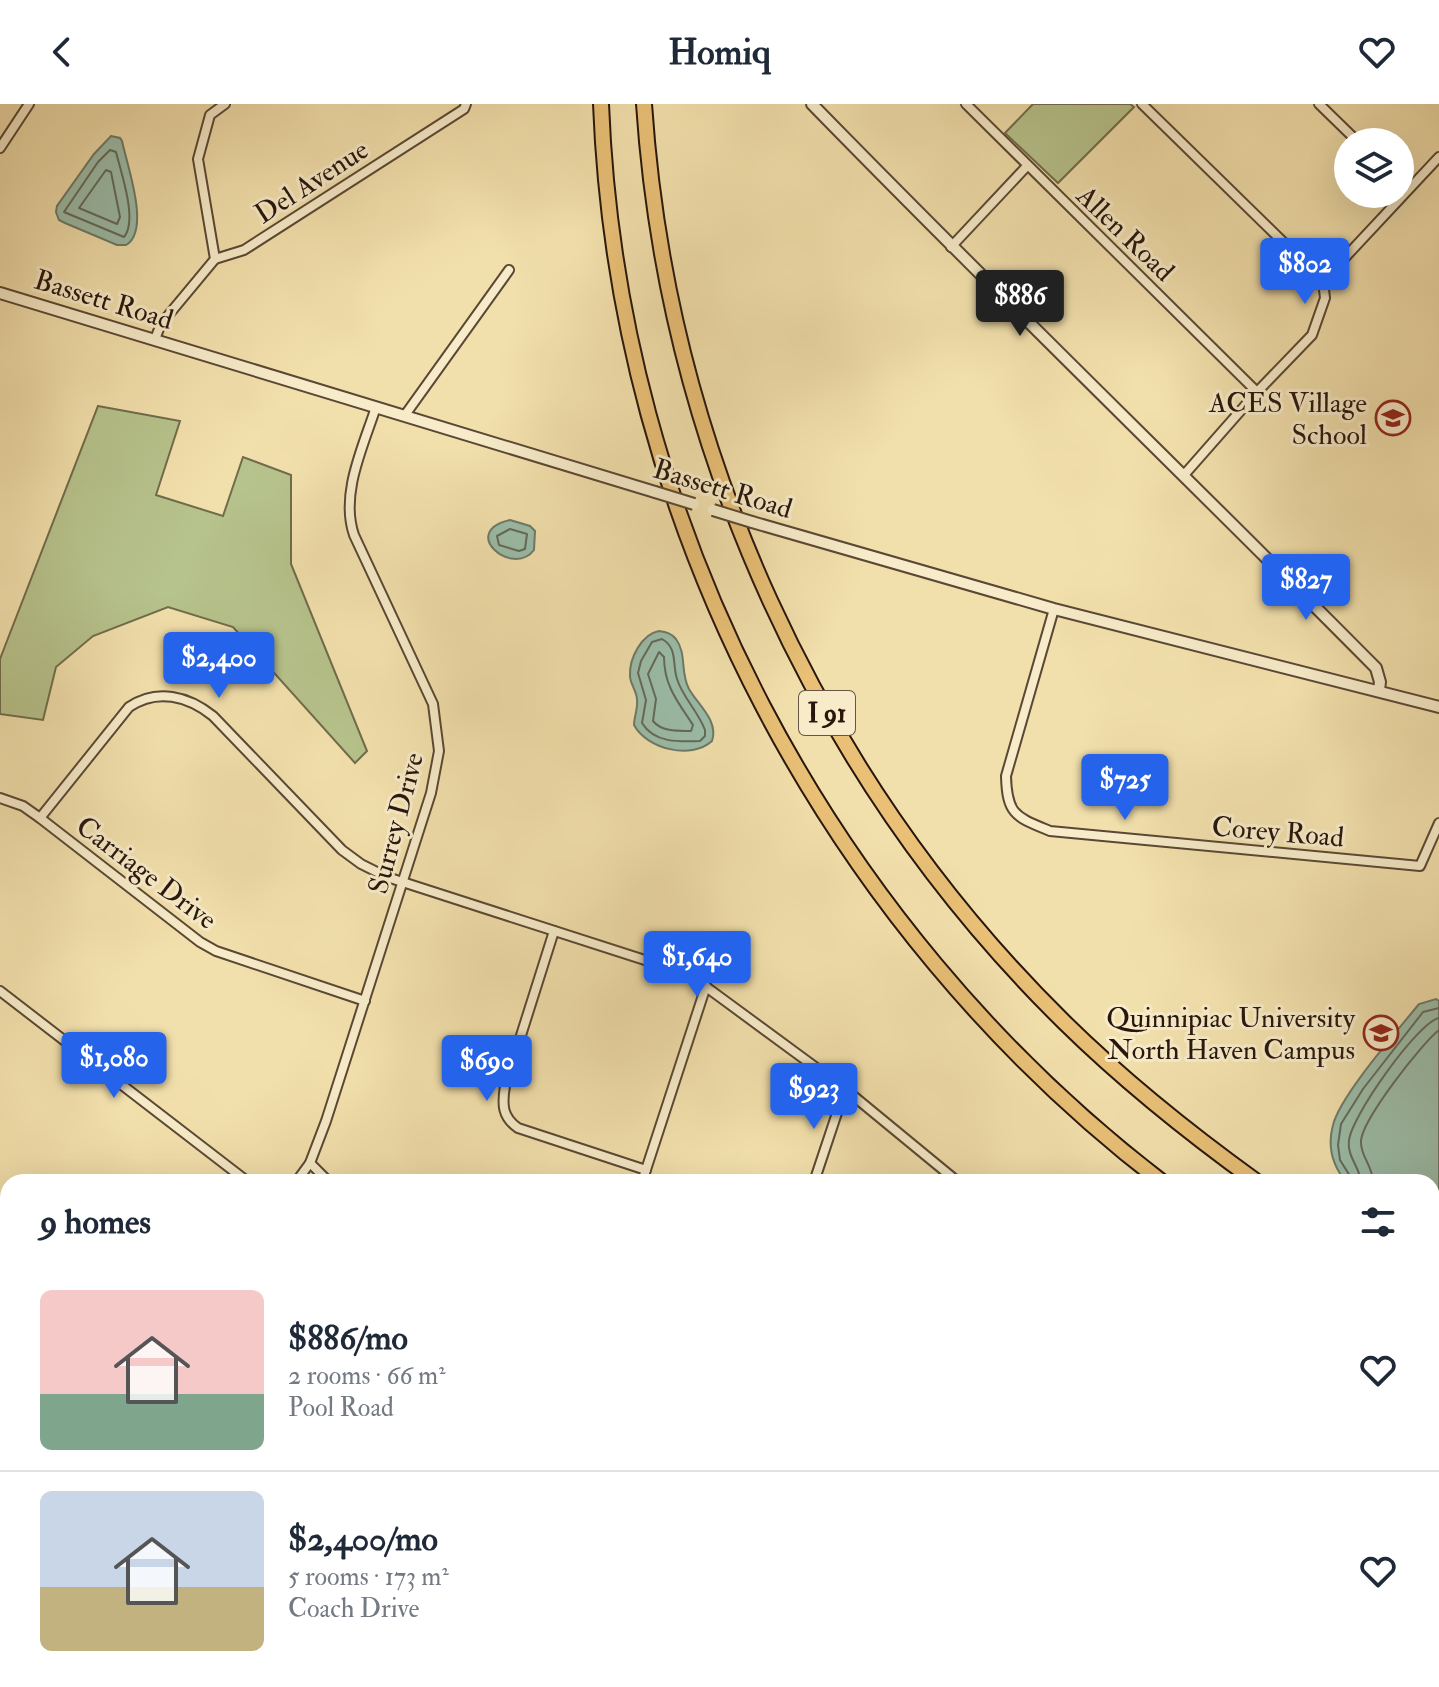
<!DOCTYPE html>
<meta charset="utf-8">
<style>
:root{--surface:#fff;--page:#f6f6f7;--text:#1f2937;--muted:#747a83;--line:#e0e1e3;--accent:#2563eb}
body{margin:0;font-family:"IM FELL Double Pica",serif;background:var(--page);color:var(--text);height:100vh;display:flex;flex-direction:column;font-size:30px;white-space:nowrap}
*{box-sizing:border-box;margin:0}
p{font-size:26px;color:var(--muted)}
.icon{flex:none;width:44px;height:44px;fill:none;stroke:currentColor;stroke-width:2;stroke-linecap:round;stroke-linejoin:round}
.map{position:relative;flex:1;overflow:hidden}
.details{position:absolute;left:0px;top:1070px;width:1440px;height:514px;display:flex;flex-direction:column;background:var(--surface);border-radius:24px 24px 0 0;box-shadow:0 8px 32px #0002}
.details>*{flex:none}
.fabs{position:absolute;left:1334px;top:24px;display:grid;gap:16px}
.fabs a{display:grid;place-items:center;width:80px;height:80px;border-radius:50%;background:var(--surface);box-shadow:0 8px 32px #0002;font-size:40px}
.price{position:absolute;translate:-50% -68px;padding:0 18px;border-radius:8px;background:var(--accent);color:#fff;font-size:26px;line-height:52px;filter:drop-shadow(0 2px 4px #0008)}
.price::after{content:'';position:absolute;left:50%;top:48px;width:24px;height:18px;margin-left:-12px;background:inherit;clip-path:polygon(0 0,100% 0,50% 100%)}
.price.selected{background:#222;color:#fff}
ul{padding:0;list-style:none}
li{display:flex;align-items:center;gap:24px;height:200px;padding:0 40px}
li+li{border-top:2px solid var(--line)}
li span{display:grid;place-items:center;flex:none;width:224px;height:160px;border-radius:12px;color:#555}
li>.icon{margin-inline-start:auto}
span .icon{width:96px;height:96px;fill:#fffc;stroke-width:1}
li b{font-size:34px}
h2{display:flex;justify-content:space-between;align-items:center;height:96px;padding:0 40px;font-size:34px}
header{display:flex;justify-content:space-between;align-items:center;height:104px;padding:0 40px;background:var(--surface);font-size:36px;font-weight:800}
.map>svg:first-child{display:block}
.green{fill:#b7c38c;stroke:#706c4c;stroke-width:2}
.water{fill:#9bbda9;stroke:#6d7a6a;stroke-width:2}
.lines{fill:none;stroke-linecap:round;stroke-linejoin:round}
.shore{stroke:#626a5a;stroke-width:2}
.minor-casing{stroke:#5a4834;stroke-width:12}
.tertiary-casing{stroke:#5a4834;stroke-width:14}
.motorway-casing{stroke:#28160c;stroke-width:18}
.minor{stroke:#f7ebc9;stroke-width:8}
.tertiary{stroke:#f7ebc9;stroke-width:10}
.motorway{stroke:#e9c076;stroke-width:14}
.rail-casing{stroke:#28160c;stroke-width:5}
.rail{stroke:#f7ebc9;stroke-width:2;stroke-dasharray:6;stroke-linecap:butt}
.tertiary-bridge-casing{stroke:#5a4834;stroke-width:14;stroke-linecap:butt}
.tertiary-bridge{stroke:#f7ebc9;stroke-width:10}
.labels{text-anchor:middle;stroke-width:6;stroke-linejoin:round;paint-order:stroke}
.shield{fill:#f7ebc9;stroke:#665645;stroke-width:2}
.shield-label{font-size:26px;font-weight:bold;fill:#28160c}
.street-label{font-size:28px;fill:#28160c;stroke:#f7ebc9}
.poi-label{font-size:28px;fill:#28160c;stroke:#f7ebc9;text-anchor:end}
</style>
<header><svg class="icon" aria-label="back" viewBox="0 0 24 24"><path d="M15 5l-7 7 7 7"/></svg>Homiq<svg class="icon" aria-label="heart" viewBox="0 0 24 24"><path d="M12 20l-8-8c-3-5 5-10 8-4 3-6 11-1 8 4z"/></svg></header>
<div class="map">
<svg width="1439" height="1583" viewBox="0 0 1439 1583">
<rect width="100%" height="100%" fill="#f2e0ac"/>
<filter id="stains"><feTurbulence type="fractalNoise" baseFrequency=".0025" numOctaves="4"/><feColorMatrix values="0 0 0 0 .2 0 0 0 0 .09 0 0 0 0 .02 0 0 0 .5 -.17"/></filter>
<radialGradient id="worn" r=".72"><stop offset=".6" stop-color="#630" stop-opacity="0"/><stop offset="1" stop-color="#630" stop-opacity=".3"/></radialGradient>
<g class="green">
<polygon points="1033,0 1130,0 1134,3 1058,79 1005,29"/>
<polygon points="98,302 180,317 156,391 223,412 243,353 291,371 291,460 367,647 355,659 233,523 168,503 93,532 56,563 43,616 0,610 0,555"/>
<polygon points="219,1576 349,1576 367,1583 217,1583"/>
<polygon points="525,1576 591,1576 600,1583 522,1583"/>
</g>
<g class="water">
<path d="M 111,32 L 120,34 L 122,37 C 127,61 151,127 126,141 L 117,141 L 65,119 L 59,116 L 56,108 L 57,102 L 94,50 Z"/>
<path d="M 510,416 L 530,422 L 535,427 L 534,446 C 513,474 458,428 510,416 Z"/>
<path d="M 659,527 C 666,528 671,529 676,535 C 687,550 680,569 689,585 C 698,601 719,617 712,637 C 691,656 647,645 634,621 C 634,613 638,605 637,596 C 637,587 630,580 630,572 C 629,554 642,530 659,527 Z"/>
<path d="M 1436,895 L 1439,897 L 1439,1133 L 1432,1130 L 1432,1078 L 1346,1078 C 1332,1061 1327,1043 1333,1021 C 1340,992 1398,926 1419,900 Z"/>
</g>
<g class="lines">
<g class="shore">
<path d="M 110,46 L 116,48 C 121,69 138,116 124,133 L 64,108 L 98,58 Z"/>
<polygon points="106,66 111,68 120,113 117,120 79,104"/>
<polygon points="510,425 527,430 525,445 519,447 499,441 497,432"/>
<path d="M 662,535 C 678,544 672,560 677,575 C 683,594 698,607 705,626 L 705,632 L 700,637 C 679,638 654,639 642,619 L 646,596 L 638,569 L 641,557 L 652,538 Z"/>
<path d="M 659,548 L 664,553 C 664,582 678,598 693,621 L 691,627 C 678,627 662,628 653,617 L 656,595 L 648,570 Z"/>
<polyline points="1351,1078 1350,1072 1340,1056 1338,1041 1341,1020 1363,985 1423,908 1439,904"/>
<path d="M 1361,1078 C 1360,1063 1347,1053 1349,1037 C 1350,1014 1418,918 1439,914"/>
<path d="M 1373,1078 C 1373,1062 1360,1052 1361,1037 C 1362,1016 1421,940 1439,926"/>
</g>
<g class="minor-casing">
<g id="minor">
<polyline points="966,0 1257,288"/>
<polyline points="1142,0 1323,177"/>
<polyline points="1319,0 1358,38"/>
<polyline points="0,44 29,0"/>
<polyline points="951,143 1027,62"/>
<polyline points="215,155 244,146 464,5 466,0"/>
<polyline points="155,235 161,220 215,155 198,55 210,11 225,0"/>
<polyline points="405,311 509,166"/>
<polyline points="1184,371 1257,288 1312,231 1325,194 1323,177 1439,53"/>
<path d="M 1054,505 L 1006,672 C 1007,711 1016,713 1050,727 L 1420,762 L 1439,719"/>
<polyline points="0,694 23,702 40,714 200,838 216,847 365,897"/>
<path d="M 40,714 L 129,603 C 157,584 188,592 213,612 L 342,746 L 361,760 L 387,773 L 679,867 L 694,874 L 845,985 L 958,1078"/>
<path d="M 554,827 L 505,982 C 502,1000 502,1013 518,1024 L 646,1066"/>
<polyline points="0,887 248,1078"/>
<polyline points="310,1059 329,1078"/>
<path d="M 296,1078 L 310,1059 L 326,1017 L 431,689 L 439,647 L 433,600 L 354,431 C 340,390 363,343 376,303"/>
<polyline points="642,1078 706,882"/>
<polyline points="814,1078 845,985"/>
<polyline points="1432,1475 1439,1478"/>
<polyline points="1192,1576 1217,1583"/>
<polyline points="928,1583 930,1576"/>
<polyline points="1328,1583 1331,1576"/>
</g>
</g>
<g class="tertiary-casing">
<g id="tertiary">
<path d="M 812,0 C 997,190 1189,375 1376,564 L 1380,578 L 1379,586"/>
<polyline points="0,189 655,388"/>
<polyline points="752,418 1054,505 1439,603"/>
<polyline points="0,1298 8,1301"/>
<polyline points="861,1576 887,1583"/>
</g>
</g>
<g class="motorway-casing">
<g id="motorway">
<path d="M 601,0 C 617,421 828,822 1162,1078"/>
<path d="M 644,0 C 667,344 818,676 1064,918 C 1124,977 1189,1029 1257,1078"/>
<polyline points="1432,1205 1439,1210"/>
<polyline points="1432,1275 1439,1280"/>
</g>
</g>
<use href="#minor" class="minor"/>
<use href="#tertiary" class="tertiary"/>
<use href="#motorway" class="motorway"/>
<g class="rail-casing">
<g id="rail">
<polyline points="0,1105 8,1111"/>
<polyline points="609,1576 618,1583"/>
</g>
</g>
<use href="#rail" class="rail"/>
<g class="tertiary-bridge-casing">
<g id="tertiary-bridge">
<polyline points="655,388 694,400"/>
<polyline points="713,406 752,418"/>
</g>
</g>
<use href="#tertiary-bridge" class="tertiary-bridge"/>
</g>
<defs>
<g id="school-ring" transform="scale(1.8)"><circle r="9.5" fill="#f7ebc9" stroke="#8f2418" stroke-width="1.5"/><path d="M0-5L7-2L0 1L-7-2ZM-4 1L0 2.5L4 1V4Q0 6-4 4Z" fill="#8f2418"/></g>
<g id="university-ring" transform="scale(1.8)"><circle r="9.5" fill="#f7ebc9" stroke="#8f2418" stroke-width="1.5"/><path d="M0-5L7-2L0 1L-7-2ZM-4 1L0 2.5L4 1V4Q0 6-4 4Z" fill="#8f2418"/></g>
</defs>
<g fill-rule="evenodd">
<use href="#school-ring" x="1393" y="314"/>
<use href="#university-ring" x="1381" y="929"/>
</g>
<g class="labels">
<rect class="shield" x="799" y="587" width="56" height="44" rx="6"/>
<g class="shield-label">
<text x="827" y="618">I 91</text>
</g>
<g class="street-label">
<text transform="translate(311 77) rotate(-33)" y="10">Del Avenue</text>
<text transform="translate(1126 129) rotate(44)" y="10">Allen Road</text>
<text transform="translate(104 195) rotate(17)" y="10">Bassett Road</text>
<text transform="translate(723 384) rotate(17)" y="10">Bassett Road</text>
<text transform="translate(395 719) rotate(-75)" y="10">Surrey Drive</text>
<text transform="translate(1278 727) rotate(5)" y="10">Corey Road</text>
<text transform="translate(147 768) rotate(37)" y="10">Carriage Drive</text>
</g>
<g class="poi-label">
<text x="1367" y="308">ACES Village<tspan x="1367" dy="32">School</tspan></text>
<text x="1355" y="923">Quinnipiac University<tspan x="1355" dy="32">North Haven Campus</tspan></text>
</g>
</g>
<rect width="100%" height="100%" filter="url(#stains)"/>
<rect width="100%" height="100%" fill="url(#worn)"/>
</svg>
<div class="fabs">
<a><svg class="icon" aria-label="layers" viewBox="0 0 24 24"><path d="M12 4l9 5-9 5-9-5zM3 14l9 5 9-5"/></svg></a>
</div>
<b class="price" style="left:1305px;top:202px">$802</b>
<b class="price selected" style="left:1020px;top:234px">$886</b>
<b class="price" style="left:1306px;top:518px">$827</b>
<b class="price" style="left:219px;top:596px">$2,400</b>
<b class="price" style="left:1125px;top:718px">$725</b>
<b class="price" style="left:697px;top:895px">$1,640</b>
<b class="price" style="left:114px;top:996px">$1,080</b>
<b class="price" style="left:487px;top:999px">$690</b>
<b class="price" style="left:814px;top:1027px">$923</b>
<section class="details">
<h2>9 homes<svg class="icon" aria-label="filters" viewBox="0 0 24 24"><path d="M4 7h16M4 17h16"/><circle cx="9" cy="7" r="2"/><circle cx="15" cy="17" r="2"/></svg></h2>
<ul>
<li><span style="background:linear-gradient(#f6c9c9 65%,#7fa58c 0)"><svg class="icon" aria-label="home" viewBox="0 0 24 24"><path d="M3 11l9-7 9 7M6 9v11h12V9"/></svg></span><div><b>$886/mo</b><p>2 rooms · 66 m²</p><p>Pool Road</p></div><svg class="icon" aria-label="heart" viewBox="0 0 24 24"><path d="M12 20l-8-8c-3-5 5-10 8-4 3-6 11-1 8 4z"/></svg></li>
<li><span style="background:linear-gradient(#c9d6e8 60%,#c2b280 0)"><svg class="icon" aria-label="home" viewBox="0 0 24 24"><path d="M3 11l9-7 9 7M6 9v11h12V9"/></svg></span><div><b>$2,400/mo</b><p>5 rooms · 173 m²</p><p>Coach Drive</p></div><svg class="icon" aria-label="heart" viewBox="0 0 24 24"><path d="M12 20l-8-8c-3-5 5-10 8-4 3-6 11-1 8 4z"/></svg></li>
</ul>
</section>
</div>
